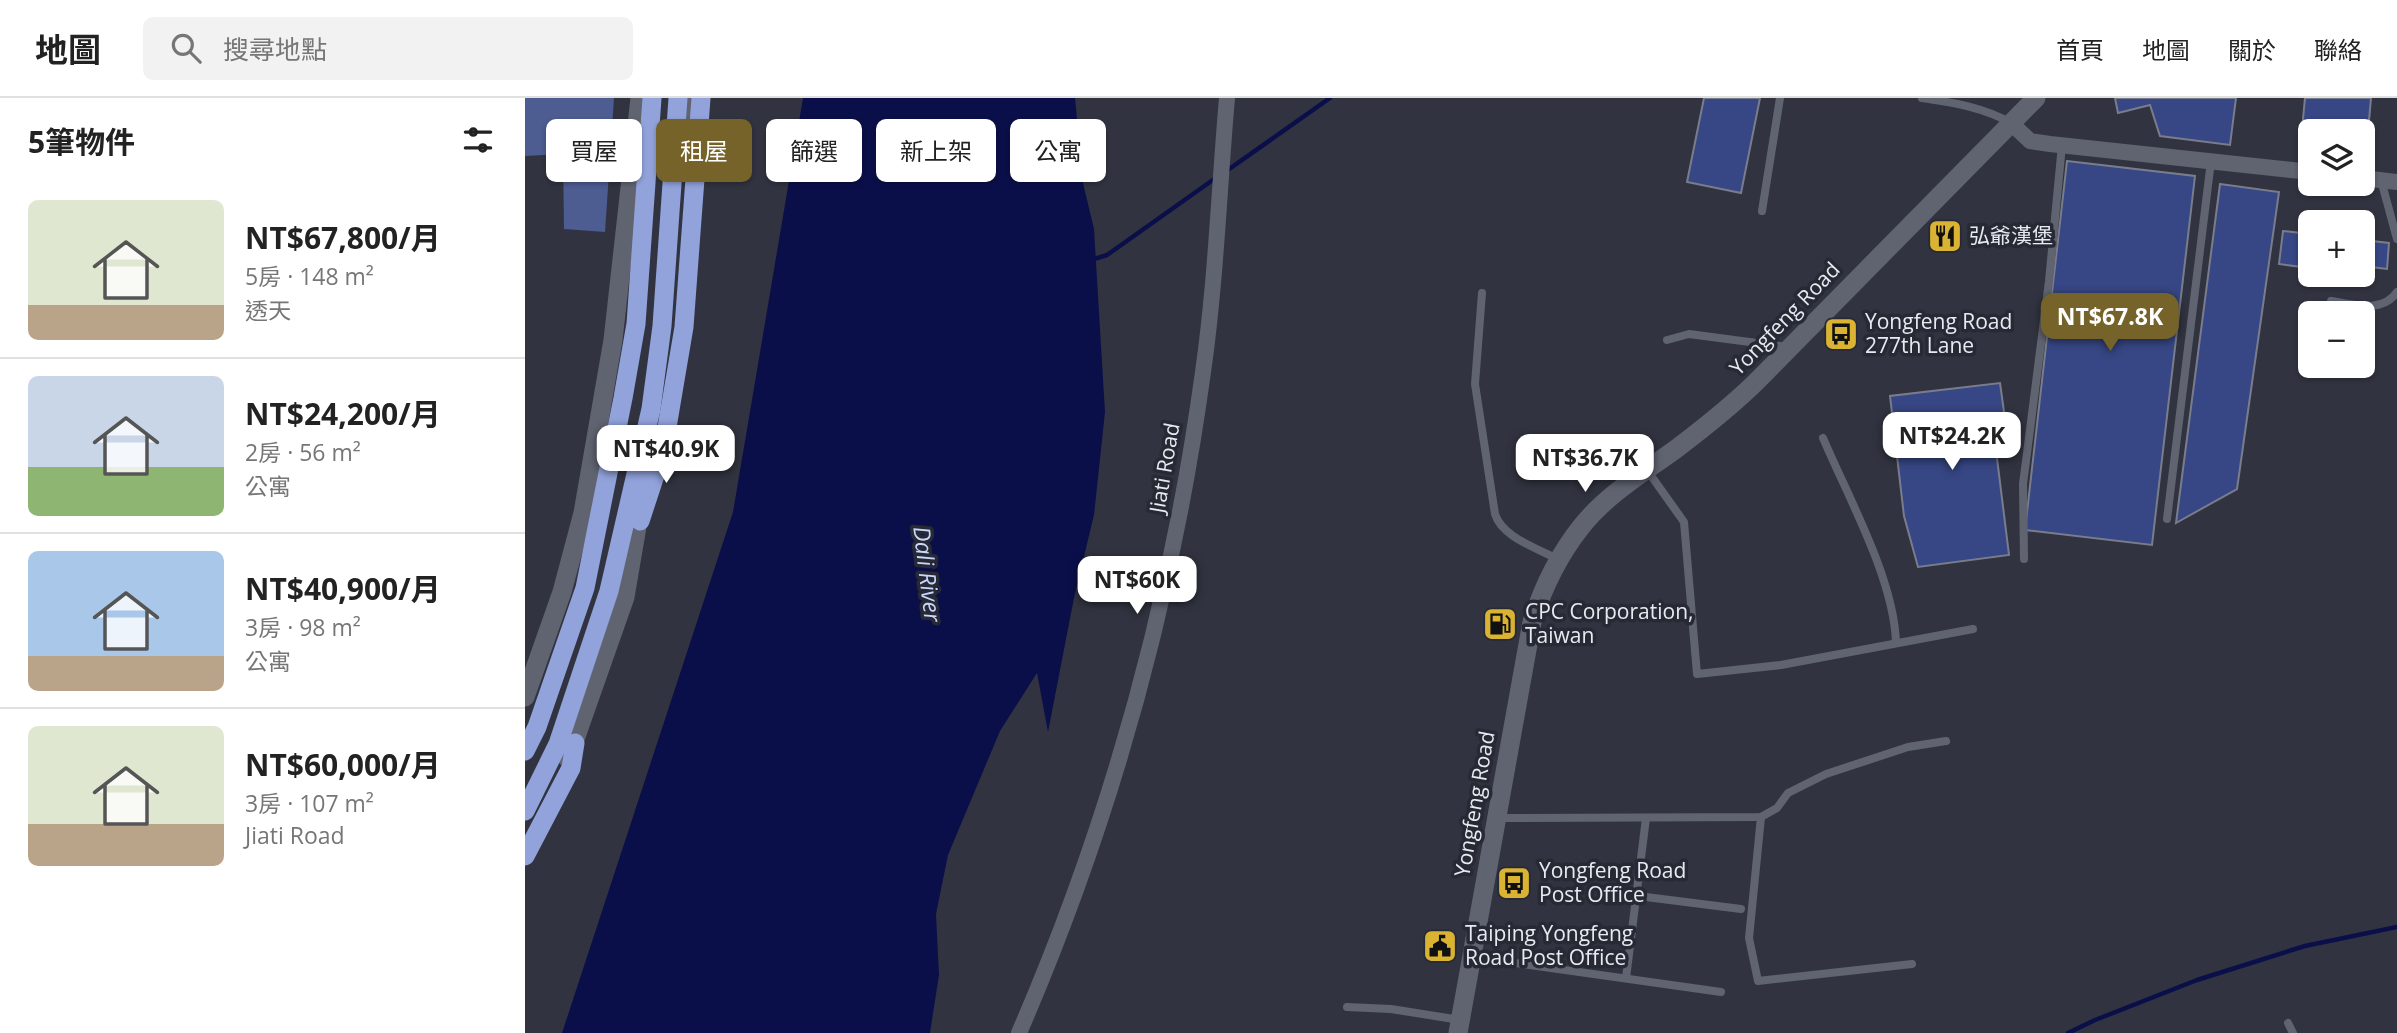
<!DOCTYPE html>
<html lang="zh-TW">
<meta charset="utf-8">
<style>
:root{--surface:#fff;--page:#f2f2f2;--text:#222;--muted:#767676;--line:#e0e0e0;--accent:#75632a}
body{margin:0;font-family:"Open Sans","Noto Sans TC",sans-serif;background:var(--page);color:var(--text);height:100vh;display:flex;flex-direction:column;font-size:26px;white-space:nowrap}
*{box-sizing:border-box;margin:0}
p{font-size:23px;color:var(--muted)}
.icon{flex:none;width:38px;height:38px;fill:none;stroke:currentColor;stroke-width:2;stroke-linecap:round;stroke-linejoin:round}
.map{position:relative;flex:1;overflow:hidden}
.sheet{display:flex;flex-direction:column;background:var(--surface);width:525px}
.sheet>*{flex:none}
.top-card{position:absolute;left:21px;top:21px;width:665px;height:63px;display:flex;gap:14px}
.tools{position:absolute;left:1773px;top:21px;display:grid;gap:14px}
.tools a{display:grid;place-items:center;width:77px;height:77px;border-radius:10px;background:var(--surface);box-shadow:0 2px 5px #0004;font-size:35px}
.price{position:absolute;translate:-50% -60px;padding:0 16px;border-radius:14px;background:#fff;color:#222;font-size:23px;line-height:46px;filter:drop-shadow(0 2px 4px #0008)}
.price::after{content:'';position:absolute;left:50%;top:42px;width:21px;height:16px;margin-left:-10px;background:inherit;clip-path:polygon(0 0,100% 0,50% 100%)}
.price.selected{background:var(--accent);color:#fff}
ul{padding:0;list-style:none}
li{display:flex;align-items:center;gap:21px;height:175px;padding:0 28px}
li+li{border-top:2px solid var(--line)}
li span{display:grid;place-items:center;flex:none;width:196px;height:140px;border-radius:10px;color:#555}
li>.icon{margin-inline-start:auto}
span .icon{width:84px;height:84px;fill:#fffc;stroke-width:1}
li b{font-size:30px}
h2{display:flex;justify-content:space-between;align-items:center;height:84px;padding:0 28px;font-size:30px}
.chip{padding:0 24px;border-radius:10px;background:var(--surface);box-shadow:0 2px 5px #0004;font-size:24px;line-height:63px}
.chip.selected{background:var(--accent);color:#fff}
header{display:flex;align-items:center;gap:42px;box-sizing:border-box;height:98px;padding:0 35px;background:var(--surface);border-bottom:2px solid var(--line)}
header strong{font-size:33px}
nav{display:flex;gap:38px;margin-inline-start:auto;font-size:24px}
.search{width:490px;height:63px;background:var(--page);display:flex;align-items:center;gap:18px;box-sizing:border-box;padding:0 24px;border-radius:10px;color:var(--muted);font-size:26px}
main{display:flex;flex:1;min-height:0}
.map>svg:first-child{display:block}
.green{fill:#4d5c91}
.water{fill:#0b0f49}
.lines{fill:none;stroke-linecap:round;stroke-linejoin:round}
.stream{stroke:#0b0f49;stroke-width:4.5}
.building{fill:#374684;stroke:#797d8b;stroke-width:2}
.service{stroke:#606471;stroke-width:8}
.minor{stroke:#606471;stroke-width:16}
.tertiary{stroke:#606471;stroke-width:19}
.trunk{stroke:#92a3dc;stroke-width:19}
.labels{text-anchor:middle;stroke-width:7;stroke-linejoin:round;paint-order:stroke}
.poi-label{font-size:21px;fill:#e7eaf1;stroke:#272a35;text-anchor:start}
.street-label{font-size:21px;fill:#e7eaf1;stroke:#272a35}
.water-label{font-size:23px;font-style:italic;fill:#cad7fc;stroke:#272a35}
</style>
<header>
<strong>地圖</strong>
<div class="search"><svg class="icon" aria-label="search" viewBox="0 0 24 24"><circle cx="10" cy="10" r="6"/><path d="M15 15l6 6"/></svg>搜尋地點</div>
<nav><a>首頁</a><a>地圖</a><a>關於</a><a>聯絡</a></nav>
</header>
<main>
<section class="sheet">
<h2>5筆物件<svg class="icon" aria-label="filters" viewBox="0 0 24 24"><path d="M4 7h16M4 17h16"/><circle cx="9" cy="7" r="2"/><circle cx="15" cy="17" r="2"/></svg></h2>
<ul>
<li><span style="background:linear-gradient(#dfe7d0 75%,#b9a48a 0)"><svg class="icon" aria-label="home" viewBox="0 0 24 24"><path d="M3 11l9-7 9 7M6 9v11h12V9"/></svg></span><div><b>NT$67,800/月</b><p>5房 · 148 m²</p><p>透天</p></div></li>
<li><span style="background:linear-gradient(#c9d6e8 65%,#8fb573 0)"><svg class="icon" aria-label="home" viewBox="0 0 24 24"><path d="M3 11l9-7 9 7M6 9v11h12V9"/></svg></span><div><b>NT$24,200/月</b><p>2房 · 56 m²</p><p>公寓</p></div></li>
<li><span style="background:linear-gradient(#a9c7e8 75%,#b9a48a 0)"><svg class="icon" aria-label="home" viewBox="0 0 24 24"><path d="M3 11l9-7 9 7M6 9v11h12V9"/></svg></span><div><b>NT$40,900/月</b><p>3房 · 98 m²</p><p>公寓</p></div></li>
<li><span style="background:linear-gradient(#dfe7d0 70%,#b9a48a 0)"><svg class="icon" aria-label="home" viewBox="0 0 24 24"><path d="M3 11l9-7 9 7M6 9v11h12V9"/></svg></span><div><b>NT$60,000/月</b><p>3房 · 107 m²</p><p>Jiati Road</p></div></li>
</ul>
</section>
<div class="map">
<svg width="1872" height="935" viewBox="0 0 1872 935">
<rect width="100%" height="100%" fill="#313440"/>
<polygon class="green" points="0,0 89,0 80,134 39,131 38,56 0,58"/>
<polygon class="water" points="278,0 550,0 558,85 569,131 580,314 569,417 549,500 523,634 512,575 475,633 423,757 411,816 414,877 405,935 37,935 208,414"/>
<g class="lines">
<g class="stream">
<polyline points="700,74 805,0"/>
<polyline points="566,162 582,157 692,79"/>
<polyline points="1543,935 1570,922 1672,882 1780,848 1872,829"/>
</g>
</g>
<g class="building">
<polygon points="1179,0 1235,0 1216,95 1162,84"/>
<polygon points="1590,0 1711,0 1705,47 1635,38 1625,7 1593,15"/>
<polygon points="1780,0 1846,0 1841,57 1838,57 1838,33 1785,33 1785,52 1775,52"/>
<polygon points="1542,63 1670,78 1627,447 1500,432"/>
<polygon points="1695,86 1754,94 1712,391 1651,425"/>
<polygon points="1758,133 1785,136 1785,170 1754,166"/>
<polygon points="1838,142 1864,145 1862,171 1838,168"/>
<polygon points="1475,285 1484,350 1471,352 1484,457 1393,469 1379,418 1365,298"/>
</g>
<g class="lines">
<g class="service">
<path d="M 1397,0 C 1429,5 1458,9 1486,25"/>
<polyline points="1856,82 1872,141"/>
<polyline points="1237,113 1255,0"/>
<path d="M 957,195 L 950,286 L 970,416 C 977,439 1012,450 1032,461"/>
<path d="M 1806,203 C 1828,206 1857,216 1872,194"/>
<polyline points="1142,242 1164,236 1262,249"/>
<path d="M 1298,340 C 1324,401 1369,481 1371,545"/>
<polyline points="1122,372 1159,424 1172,576 1256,567 1448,531"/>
<polyline points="1642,421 1686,63"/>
<polyline points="1499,461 1498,386 1524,183 1537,47"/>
<polyline points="1236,719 1224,840 1233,883 1387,866"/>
<polyline points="973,720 1236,719 1252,710 1263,695 1301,676 1383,649 1421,643"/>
<polyline points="1113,798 1216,811"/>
<polyline points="948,859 1196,894"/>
<polyline points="1101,880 1121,720"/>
<polyline points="822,909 866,911 935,922"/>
<polyline points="1763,925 1768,935"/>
</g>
<g class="minor">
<polyline points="1486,25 1505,43 1525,46 1785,74"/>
<polyline points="1838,80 1872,84"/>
<path d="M 494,935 C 585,725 647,501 678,274 C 691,183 694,91 702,0"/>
</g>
<g class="tertiary">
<polyline points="159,41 163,0"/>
<polyline points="0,599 37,494 58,415 88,242 115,0"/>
<polyline points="43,661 100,499 128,335"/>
<path d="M 933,935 L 1007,524 C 1018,489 1033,458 1056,429 C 1081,397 1118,375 1151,351 C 1180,329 1208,307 1233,282 L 1511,0"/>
</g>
<g class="trunk">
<polyline points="115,423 138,353 159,229 176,0"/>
<polyline points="0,653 12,629 60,490 98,300 111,226 127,0"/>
<polyline points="0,713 33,646 84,493 126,311 137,228 153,0"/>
<polyline points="0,758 46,670 50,645"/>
</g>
</g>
<defs>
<g id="restaurant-square" transform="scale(1.75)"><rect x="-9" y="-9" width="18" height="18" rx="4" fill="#dab333" stroke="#272a35"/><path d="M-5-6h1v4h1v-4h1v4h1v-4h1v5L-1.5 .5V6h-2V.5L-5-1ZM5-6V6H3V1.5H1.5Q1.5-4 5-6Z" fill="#111"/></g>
<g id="bus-square" transform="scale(1.75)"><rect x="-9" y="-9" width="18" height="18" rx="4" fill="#dab333" stroke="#272a35"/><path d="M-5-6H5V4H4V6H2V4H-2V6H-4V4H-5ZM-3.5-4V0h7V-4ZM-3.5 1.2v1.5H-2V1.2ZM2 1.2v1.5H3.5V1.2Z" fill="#111"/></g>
<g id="fuel-square" transform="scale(1.75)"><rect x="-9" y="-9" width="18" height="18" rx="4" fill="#dab333" stroke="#272a35"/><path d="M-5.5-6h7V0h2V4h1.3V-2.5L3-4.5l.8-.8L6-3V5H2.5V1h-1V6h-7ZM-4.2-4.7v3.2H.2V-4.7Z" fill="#111"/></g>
<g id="civic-square" transform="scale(1.75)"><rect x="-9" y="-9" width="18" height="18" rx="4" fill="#dab333" stroke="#272a35"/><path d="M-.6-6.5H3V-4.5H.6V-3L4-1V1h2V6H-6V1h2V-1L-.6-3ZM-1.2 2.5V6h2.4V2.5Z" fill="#111"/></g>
</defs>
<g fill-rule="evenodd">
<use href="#restaurant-square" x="1420" y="138"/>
<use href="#bus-square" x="1316" y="236"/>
<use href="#fuel-square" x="975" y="526"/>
<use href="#bus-square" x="989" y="785"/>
<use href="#civic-square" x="915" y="848"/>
</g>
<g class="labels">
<g class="poi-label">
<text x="1444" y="145">弘爺漢堡</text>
<text x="1340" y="231">Yongfeng Road<tspan x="1340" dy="24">277th Lane</tspan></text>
<text x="1000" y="521">CPC Corporation,<tspan x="1000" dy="24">Taiwan</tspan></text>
<text x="1014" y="780">Yongfeng Road<tspan x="1014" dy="24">Post Office</tspan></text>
<text x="940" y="843">Taiping Yongfeng<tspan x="940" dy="24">Road Post Office</tspan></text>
</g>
<g class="street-label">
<text transform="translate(1260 221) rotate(-46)" y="7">Yongfeng Road</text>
<text transform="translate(640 370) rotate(-80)" y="7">Jiati Road</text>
<text transform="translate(950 706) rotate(-80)" y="7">Yongfeng Road</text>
</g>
<g class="water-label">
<text transform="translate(402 476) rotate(83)" y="8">Dali River</text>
</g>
</g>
</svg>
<div class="tools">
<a><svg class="icon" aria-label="layers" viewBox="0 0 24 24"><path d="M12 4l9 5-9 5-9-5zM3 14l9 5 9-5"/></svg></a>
<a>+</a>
<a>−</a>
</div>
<b class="price selected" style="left:1585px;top:255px">NT$67.8K</b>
<b class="price" style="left:1427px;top:374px">NT$24.2K</b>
<b class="price" style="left:141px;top:387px">NT$40.9K</b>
<b class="price" style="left:1060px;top:396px">NT$36.7K</b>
<b class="price" style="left:612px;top:518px">NT$60K</b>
<div class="top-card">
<a class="chip">買屋</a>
<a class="chip selected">租屋</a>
<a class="chip">篩選</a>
<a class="chip">新上架</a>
<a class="chip">公寓</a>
</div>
</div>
</main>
